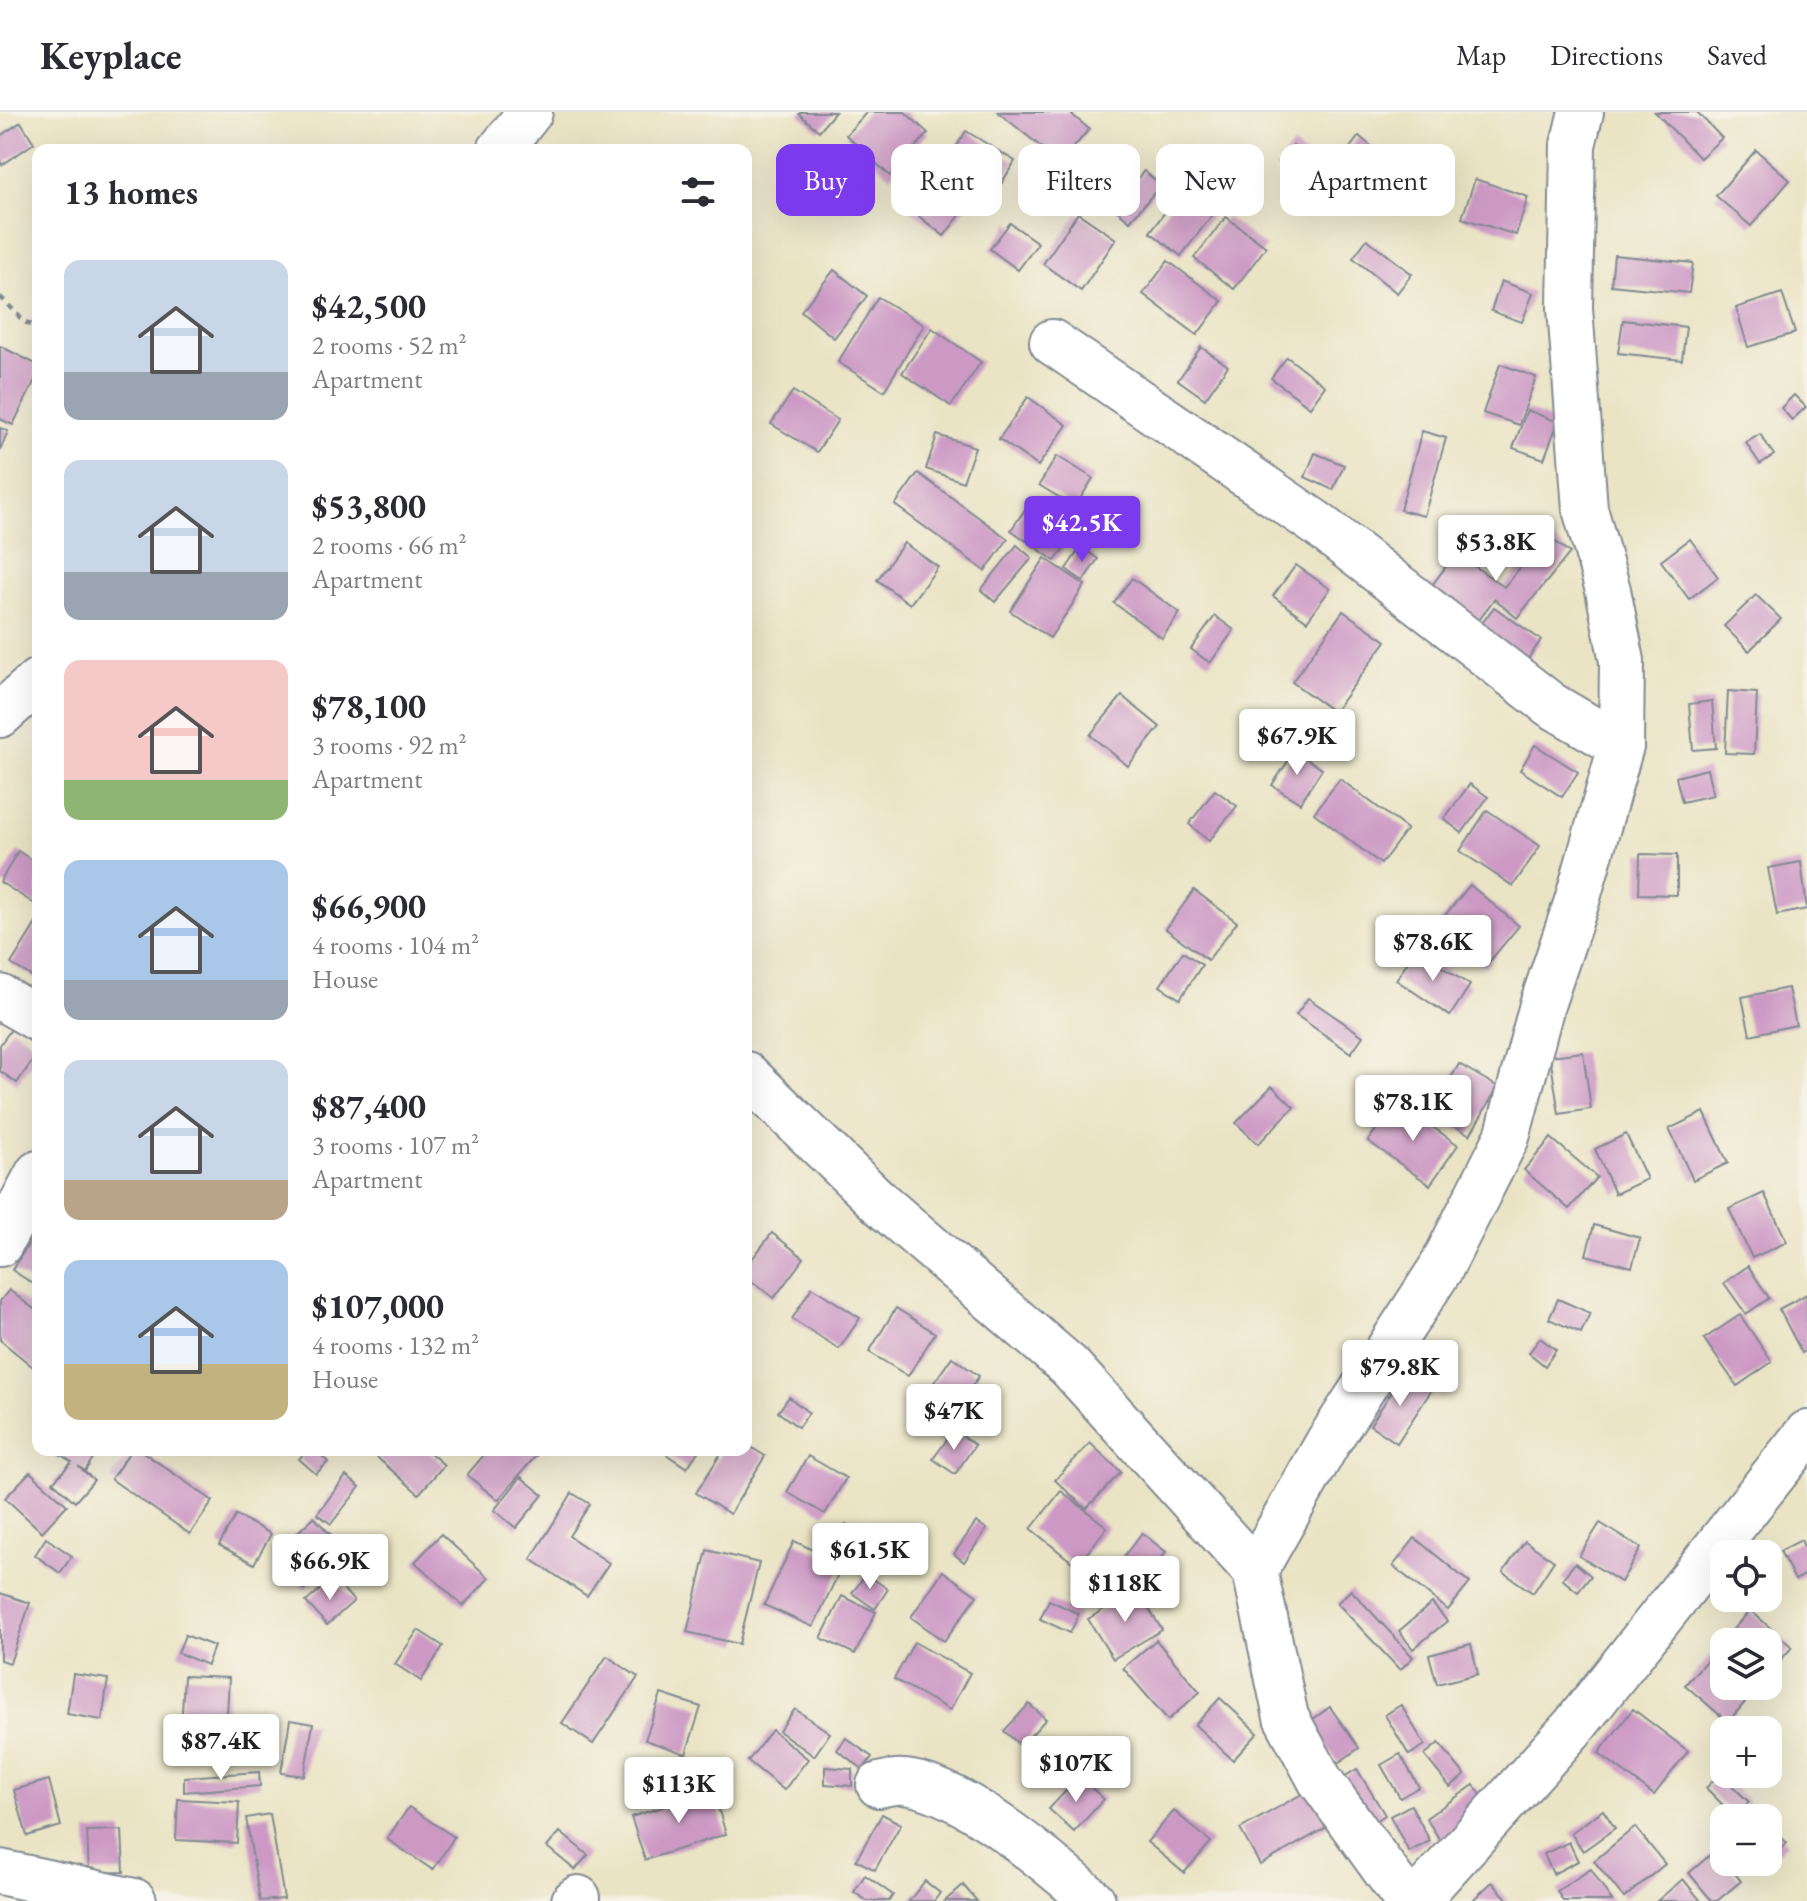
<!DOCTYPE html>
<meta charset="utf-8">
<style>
:root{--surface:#fff;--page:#f2f2f3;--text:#2b2b33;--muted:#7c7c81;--line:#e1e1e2;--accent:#7c3aed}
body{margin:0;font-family:"EB Garamond",serif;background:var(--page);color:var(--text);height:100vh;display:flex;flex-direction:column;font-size:30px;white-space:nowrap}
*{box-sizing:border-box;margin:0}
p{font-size:26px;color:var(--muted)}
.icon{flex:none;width:44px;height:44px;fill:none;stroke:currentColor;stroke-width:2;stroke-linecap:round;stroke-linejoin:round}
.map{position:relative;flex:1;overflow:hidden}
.side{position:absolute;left:32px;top:32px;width:720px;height:1312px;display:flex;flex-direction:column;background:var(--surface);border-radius:16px;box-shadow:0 8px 32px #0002}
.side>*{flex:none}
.hud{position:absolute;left:776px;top:32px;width:760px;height:72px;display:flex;gap:16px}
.tools{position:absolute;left:1710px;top:1428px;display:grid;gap:16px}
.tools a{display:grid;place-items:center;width:72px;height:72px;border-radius:16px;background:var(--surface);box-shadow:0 8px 32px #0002;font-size:40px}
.price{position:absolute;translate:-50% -68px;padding:0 18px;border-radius:8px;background:#fff;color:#222;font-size:26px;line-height:52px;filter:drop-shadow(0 2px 4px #0008)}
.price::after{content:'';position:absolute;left:50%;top:48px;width:24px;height:18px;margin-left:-12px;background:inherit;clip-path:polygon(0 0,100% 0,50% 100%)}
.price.selected{background:var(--accent);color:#fff}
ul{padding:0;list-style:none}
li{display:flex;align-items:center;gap:24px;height:200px;padding:0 32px}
li span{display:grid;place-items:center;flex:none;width:224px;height:160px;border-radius:16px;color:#555}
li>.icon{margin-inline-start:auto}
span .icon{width:96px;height:96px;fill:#fffc;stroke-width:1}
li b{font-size:34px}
h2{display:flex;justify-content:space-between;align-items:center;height:96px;padding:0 32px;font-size:34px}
.tag{padding:0 28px;border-radius:16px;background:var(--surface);box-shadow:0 8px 32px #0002;font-size:28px;line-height:72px}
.tag.selected{background:var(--accent);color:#fff}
header{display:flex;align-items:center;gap:48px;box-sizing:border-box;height:112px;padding:0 40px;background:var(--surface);border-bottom:2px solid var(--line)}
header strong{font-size:38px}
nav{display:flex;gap:44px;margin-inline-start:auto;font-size:28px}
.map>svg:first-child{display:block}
.building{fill:#cc99c5}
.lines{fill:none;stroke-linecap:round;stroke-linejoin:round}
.minor-casing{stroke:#828a92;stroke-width:48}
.path{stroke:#828a92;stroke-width:5;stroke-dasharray:6 6;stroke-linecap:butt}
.minor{stroke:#fff;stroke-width:44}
</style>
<header>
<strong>Keyplace</strong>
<nav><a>Map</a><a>Directions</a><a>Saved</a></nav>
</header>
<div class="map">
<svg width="1807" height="1789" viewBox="0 0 1807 1789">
<rect width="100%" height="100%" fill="#f7f3e8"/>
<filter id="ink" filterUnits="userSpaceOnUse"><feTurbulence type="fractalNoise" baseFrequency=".0125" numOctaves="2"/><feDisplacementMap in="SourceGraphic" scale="16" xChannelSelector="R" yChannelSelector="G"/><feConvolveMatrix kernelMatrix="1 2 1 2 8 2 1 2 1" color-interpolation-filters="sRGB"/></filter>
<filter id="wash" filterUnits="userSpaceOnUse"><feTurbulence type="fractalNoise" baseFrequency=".006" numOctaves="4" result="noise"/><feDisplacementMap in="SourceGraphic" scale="32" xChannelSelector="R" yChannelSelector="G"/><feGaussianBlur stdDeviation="1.8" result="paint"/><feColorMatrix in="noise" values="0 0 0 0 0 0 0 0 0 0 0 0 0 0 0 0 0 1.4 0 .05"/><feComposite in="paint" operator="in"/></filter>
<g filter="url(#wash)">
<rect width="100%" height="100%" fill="#eae4c5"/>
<g id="blocks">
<g class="building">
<polygon points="801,0 835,0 819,19 799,2"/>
<polygon points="867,0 905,0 928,21 890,64 846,23"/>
<polygon points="998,0 1069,0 1089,17 1061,51"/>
<polygon points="1655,0 1697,0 1722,26 1700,46"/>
<polygon points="21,10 34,31 2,53 0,49 0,24"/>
<polygon points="966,19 1015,49 995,82 946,51"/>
<polygon points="1359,24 1386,47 1373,64 1346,41"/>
<polygon points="1293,33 1325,59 1312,77 1279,50"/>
<polygon points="1756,38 1790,68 1751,114 1716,84"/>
<polygon points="933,49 976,82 944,124 901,90"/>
<polygon points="1144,59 1161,73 1130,109 1113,95"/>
<polygon points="1475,67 1528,85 1516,123 1462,106"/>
<polygon points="1184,75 1215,99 1181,144 1150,120"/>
<polygon points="1078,101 1116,127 1081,179 1043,152"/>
<polygon points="1226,105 1266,135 1234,177 1194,146"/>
<polygon points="1010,111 1038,131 1018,158 990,137"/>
<polygon points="1367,127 1412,162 1397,181 1353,146"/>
<polygon points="1614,143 1693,151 1689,181 1611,173"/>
<polygon points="1168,149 1222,189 1197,223 1143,182"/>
<polygon points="834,158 867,184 834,226 801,199"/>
<polygon points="1501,169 1533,181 1522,210 1491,199"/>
<polygon points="1782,181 1795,221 1748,235 1736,196"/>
<polygon points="878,185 924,213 884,279 838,250"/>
<polygon points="1623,208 1686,215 1682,248 1618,241"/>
<polygon points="932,216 981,250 951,294 902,261"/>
<polygon points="0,234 38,253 38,262 13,313 0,307"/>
<polygon points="1201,235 1228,254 1205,287 1178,268"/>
<polygon points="1287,245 1325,274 1310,295 1271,266"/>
<polygon points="1500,252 1536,265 1519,313 1483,301"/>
<polygon points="793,279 838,308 817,340 771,312"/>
<polygon points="1794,283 1806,295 1792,308 1781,296"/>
<polygon points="1028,285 1067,313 1038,354 999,327"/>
<polygon points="1527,298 1558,310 1544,347 1513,336"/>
<polygon points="0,316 8,319 0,339"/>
<polygon points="1422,319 1446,326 1424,404 1400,398"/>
<polygon points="1760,322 1774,343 1760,352 1746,331"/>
<polygon points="937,323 975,335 963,370 926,357"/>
<polygon points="1315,341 1344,353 1333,378 1305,365"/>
<polygon points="1057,344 1093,366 1075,395 1039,373"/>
<polygon points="918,361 1008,427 985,459 895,393"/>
<polygon points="1033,386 1078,417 1055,449 1011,418"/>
<polygon points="1547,423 1570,441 1517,506 1494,487 1475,514 1427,480 1456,441 1504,475"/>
<polygon points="1690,427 1718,465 1689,487 1661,449"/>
<polygon points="904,431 938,455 910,492 877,468"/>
<polygon points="1017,433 1032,446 995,490 981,478"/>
<polygon points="1081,435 1098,447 1083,469 1066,457"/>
<polygon points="1045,446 1085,473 1050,526 1010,499"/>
<polygon points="1296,453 1330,477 1307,509 1273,484"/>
<polygon points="1132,466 1180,501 1162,526 1114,491"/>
<polygon points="1756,483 1781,507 1749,539 1724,514"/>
<polygon points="1494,495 1541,528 1525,551 1477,518"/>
<polygon points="1343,499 1386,529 1334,600 1292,570"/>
<polygon points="1215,504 1234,518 1210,551 1191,537"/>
<polygon points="1728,579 1757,581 1754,642 1725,641"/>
<polygon points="1122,584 1160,615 1128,654 1090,623"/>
<polygon points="1712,589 1716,636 1693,638 1689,592"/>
<polygon points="1535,633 1578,660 1562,685 1520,658"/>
<polygon points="1295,639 1322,657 1300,691 1272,673"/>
<polygon points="1707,657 1713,683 1682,690 1676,665"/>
<polygon points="1340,667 1407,717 1381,752 1314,701"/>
<polygon points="1470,672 1488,685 1462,721 1444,707"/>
<polygon points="1215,678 1237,694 1209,729 1189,712"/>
<polygon points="1487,698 1540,734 1513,774 1460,739"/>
<polygon points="18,739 38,752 38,794 0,770"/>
<polygon points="1640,742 1677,743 1677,783 1639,782"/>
<polygon points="1801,750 1807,797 1777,803 1768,756"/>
<polygon points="1470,773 1519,814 1485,855 1436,814"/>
<polygon points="1194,778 1237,810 1208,848 1166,817"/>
<polygon points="38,808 38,868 11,852"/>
<polygon points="1415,838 1470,873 1450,904 1396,868"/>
<polygon points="1183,840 1202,853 1180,887 1160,874"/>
<polygon points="1788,876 1796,913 1750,923 1742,885"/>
<polygon points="1308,886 1363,924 1351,941 1296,903"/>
<polygon points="12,916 38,935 38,941 17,971 0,959 0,933"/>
<polygon points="1583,940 1591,997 1559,1002 1550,944"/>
<polygon points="1459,952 1498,975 1470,1023 1431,1000"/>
<polygon points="1272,974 1294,995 1258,1032 1236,1011"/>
<polygon points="1396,989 1458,1033 1430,1073 1368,1029"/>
<polygon points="1704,1000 1728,1051 1693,1068 1669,1017"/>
<polygon points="1626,1022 1647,1067 1615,1082 1595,1037"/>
<polygon points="1551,1026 1597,1065 1569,1097 1524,1058"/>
<polygon points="1764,1081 1787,1130 1752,1146 1729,1097"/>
<polygon points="1594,1113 1640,1126 1632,1155 1586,1143"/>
<polygon points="38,1117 38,1175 12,1158"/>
<polygon points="772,1121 804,1146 774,1186 746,1165 746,1155"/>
<polygon points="1748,1154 1769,1186 1746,1202 1724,1171"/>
<polygon points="812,1175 860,1206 839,1237 792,1207"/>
<polygon points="9,1178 38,1200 38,1259 0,1228 0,1189"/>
<polygon points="1807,1182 1807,1238 1802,1241 1779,1197"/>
<polygon points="1558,1187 1590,1201 1581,1221 1549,1207"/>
<polygon points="896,1196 935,1221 908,1264 869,1240"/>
<polygon points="1740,1203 1772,1250 1737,1274 1704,1227"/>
<polygon points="1540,1226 1556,1238 1545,1254 1529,1241"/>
<polygon points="952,1245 979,1264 956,1298 928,1279"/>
<polygon points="1404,1261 1431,1279 1397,1331 1370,1313"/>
<polygon points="789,1285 809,1301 798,1315 778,1300"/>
<polygon points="954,1318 975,1333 955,1362 933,1347"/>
<polygon points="1090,1331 1121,1360 1086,1397 1055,1368"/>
<polygon points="746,1332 765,1344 730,1402 696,1381 723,1338 746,1338"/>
<polygon points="53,1338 98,1338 85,1359 78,1354 94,1368 75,1390 53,1370 72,1350"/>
<polygon points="131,1338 140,1338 213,1389 190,1422 111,1367"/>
<polygon points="307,1338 316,1338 328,1350 316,1362 299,1347"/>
<polygon points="374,1338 427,1338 444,1353 419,1382 372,1341"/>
<polygon points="488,1338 541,1338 498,1388 467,1363"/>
<polygon points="660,1338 699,1338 687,1356"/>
<polygon points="808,1344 846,1366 825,1402 787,1380"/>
<polygon points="30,1360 67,1393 42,1420 5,1386"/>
<polygon points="346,1364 360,1375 331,1412 317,1402"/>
<polygon points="521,1365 543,1383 516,1416 494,1398"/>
<polygon points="1061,1379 1107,1415 1077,1454 1031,1417"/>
<polygon points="572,1381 590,1392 569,1424 609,1451 587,1484 531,1447"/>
<polygon points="236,1403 271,1422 254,1452 219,1433"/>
<polygon points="314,1405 346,1439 304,1477 273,1443"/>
<polygon points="976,1410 987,1417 964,1450 954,1442"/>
<polygon points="1600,1411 1641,1436 1621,1470 1579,1444"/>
<polygon points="846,1412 881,1435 870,1454 834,1431"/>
<polygon points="1142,1421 1166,1440 1137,1477 1113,1458"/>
<polygon points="441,1422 489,1466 463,1494 415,1450"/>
<polygon points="46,1426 72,1444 60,1461 35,1443"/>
<polygon points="1415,1426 1470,1471 1448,1498 1393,1454"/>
<polygon points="1801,1428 1807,1440 1807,1462 1795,1468 1780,1439"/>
<polygon points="794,1429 843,1452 813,1515 764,1493"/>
<polygon points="1525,1429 1554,1449 1533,1481 1503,1460"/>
<polygon points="707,1438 759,1451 739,1532 687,1520"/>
<polygon points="1575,1451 1591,1464 1578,1480 1562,1467"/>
<polygon points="943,1459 977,1484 944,1529 911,1505"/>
<polygon points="866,1462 888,1477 875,1497 852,1481"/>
<polygon points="333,1466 354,1489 327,1513 306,1490"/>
<polygon points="1137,1477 1162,1518 1113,1547 1088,1507"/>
<polygon points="1351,1478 1413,1545 1400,1558 1337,1491"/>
<polygon points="0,1481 30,1491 10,1551 0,1548"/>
<polygon points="842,1484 876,1500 855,1542 821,1526"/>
<polygon points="1049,1488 1079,1502 1070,1521 1040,1507"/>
<polygon points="1432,1491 1447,1509 1413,1537 1399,1519"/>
<polygon points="1750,1498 1792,1535 1768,1563 1768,1530 1724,1530 1724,1574 1759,1574 1728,1610 1685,1573"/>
<polygon points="418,1518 443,1534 421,1569 395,1552"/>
<polygon points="185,1523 214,1534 207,1553 178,1541"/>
<polygon points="1156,1528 1200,1580 1168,1608 1123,1556"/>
<polygon points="914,1530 970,1561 950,1598 894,1567"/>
<polygon points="1471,1532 1478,1562 1437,1572 1429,1543"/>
<polygon points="607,1544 638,1565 593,1632 562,1611"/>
<polygon points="73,1562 108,1567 102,1608 67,1602"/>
<polygon points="184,1564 229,1566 225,1639 180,1637"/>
<polygon points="661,1582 701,1595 686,1642 645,1628"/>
<polygon points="1220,1586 1258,1621 1233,1648 1195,1613"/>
<polygon points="1029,1592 1046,1607 1021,1634 1004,1619"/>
<polygon points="1401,1593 1425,1633 1409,1643 1385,1603"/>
<polygon points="1330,1595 1359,1636 1338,1651 1309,1610"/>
<polygon points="795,1597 830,1621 814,1644 779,1619"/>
<polygon points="1633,1597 1688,1639 1654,1683 1599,1641"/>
<polygon points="290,1608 313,1612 304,1664 281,1661"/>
<polygon points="772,1618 808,1647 784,1678 748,1649"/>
<polygon points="846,1626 872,1645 863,1657 837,1638"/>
<polygon points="1439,1631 1465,1663 1450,1675 1424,1643"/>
<polygon points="1400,1642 1419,1675 1400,1686 1381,1653"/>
<polygon points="825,1655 852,1657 852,1674 825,1672"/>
<polygon points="1357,1657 1385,1703 1373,1711 1344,1665"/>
<polygon points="259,1660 260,1674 184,1680 184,1665"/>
<polygon points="1720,1662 1749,1690 1734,1704 1706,1676"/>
<polygon points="1079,1665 1104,1687 1074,1720 1049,1697"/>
<polygon points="49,1668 61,1714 27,1724 14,1678"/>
<polygon points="1474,1673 1489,1694 1440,1728 1426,1706"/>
<polygon points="1309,1678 1329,1714 1260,1753 1240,1717"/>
<polygon points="713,1679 726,1722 645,1748 631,1705"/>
<polygon points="178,1687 239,1690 237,1731 176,1728"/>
<polygon points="1411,1693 1430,1729 1409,1740 1390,1704"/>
<polygon points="409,1695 454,1725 433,1758 387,1727"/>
<polygon points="1603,1698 1615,1716 1583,1739 1571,1721"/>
<polygon points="1174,1699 1211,1730 1184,1761 1147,1730"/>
<polygon points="270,1702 284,1787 260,1789 246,1706"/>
<polygon points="882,1702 901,1712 875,1758 856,1748"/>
<polygon points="1768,1712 1787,1731 1768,1749"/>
<polygon points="1635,1715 1665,1752 1624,1786 1594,1749"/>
<polygon points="122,1718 124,1760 89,1761 87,1719"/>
<polygon points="560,1720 588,1743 575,1758 547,1735"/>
<polygon points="1569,1730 1578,1749 1553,1762 1544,1742"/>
<polygon points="1716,1738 1741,1769 1717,1789 1712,1789 1689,1761"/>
<polygon points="1591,1757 1612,1789 1563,1789 1557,1779"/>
<polygon points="865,1763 893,1783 889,1789 867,1789 854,1780"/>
<polygon points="1683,1767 1701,1789 1657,1789"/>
<polygon points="925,1769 940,1781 934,1789 909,1789"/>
<polygon points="1492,1770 1509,1789 1472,1789"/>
<polygon points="963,1773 977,1789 945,1789"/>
</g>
</g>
</g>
<g filter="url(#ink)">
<use href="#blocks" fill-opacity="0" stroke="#828a92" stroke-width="2"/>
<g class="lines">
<g class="minor-casing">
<g id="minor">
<polyline points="500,38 530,0"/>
<polyline points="1052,230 1319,413 1551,593 1621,634"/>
<polyline points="0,603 38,569"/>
<polyline points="0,885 38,907"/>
<polyline points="746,962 881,1092 1069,1254 1255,1459 1286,1605 1320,1668 1407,1789"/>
<polyline points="0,1132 38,1061"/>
<polyline points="1255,1459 1328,1330 1441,1156 1507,1025 1542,893 1577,789 1621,634 1622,549 1608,478 1585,397 1570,196 1573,33 1581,0"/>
<path d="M 879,1673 C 887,1671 896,1669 904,1670 C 963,1676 1049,1750 1093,1789"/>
<polyline points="0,1760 134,1789"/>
<polyline points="574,1789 578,1786"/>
<polyline points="1416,1789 1575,1613 1807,1321"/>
</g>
</g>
<polyline class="path" points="0,185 25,210 38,216"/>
<use href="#minor" class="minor"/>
</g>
</g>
</svg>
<div class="tools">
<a><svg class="icon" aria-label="locate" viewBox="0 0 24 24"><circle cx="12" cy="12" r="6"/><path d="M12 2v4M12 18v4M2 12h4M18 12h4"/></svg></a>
<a><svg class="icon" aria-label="layers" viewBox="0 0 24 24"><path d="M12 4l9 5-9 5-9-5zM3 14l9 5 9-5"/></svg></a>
<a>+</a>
<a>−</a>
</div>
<b class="price selected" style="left:1082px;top:452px">$42.5K</b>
<b class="price" style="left:1496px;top:471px">$53.8K</b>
<b class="price" style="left:1297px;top:665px">$67.9K</b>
<b class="price" style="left:1433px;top:871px">$78.6K</b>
<b class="price" style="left:1413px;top:1031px">$78.1K</b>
<b class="price" style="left:1400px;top:1296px">$79.8K</b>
<b class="price" style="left:954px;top:1340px">$47K</b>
<b class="price" style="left:870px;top:1479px">$61.5K</b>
<b class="price" style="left:330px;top:1490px">$66.9K</b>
<b class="price" style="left:1125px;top:1512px">$118K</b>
<b class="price" style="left:221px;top:1670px">$87.4K</b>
<b class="price" style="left:1076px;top:1692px">$107K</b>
<b class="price" style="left:679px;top:1713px">$113K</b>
<div class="hud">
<a class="tag selected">Buy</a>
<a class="tag">Rent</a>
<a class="tag">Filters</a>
<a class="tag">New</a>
<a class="tag">Apartment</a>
</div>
<section class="side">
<h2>13 homes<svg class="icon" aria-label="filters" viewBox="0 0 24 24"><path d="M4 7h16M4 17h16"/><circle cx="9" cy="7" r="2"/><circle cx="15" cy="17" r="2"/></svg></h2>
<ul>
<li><span style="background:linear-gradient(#c9d6e8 70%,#9aa5b1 0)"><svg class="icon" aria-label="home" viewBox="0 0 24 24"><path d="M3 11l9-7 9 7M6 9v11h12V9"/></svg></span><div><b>$42,500</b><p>2 rooms · 52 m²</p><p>Apartment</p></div></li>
<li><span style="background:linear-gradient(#c9d6e8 70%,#9aa5b1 0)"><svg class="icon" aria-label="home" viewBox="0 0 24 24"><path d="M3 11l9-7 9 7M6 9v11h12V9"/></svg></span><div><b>$53,800</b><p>2 rooms · 66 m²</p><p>Apartment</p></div></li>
<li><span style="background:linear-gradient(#f6c9c9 75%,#8fb573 0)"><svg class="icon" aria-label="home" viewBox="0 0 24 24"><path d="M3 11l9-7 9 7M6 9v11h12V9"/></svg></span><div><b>$78,100</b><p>3 rooms · 92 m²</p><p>Apartment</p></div></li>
<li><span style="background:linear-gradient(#a9c7e8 75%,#9aa5b1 0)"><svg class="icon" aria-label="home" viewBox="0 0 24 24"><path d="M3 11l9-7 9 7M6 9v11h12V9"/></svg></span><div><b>$66,900</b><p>4 rooms · 104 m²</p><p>House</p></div></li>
<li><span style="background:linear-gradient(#c9d6e8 75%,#b9a48a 0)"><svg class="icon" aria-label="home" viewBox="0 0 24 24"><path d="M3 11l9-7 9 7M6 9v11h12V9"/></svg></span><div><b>$87,400</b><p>3 rooms · 107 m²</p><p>Apartment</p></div></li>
<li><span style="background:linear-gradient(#a9c7e8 65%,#c2b280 0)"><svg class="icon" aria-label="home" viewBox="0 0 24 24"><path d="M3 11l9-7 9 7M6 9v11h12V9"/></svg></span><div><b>$107,000</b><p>4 rooms · 132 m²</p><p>House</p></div></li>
</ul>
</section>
</div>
